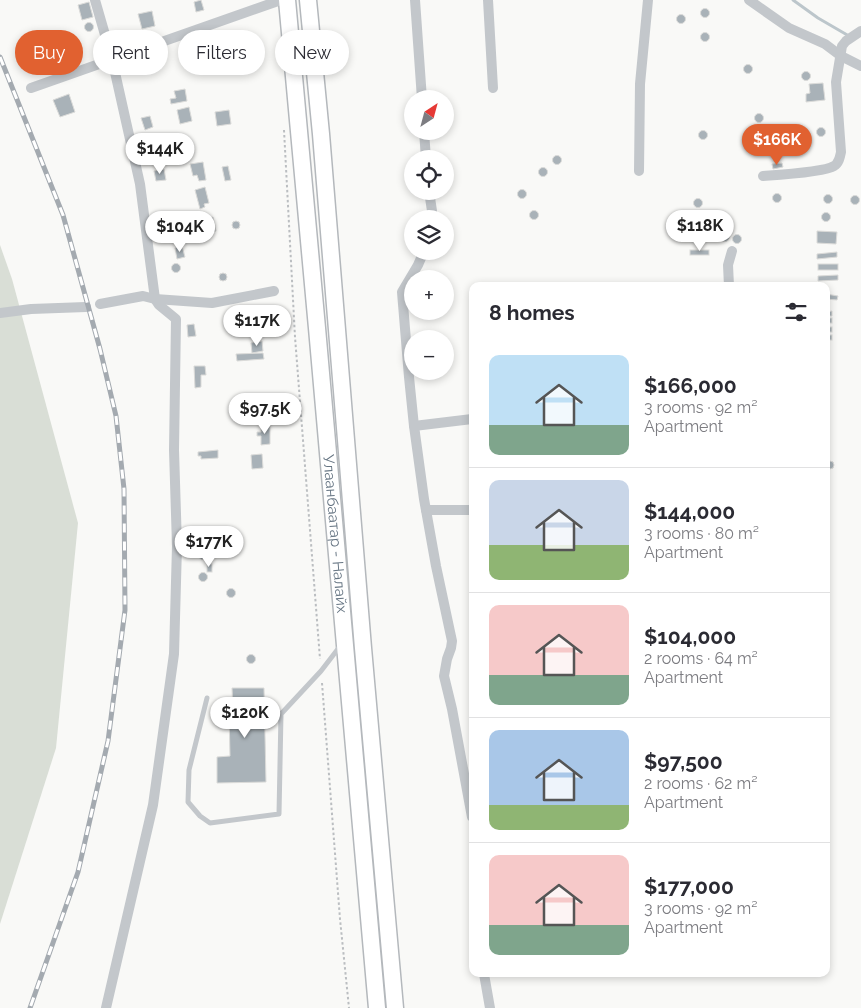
<!DOCTYPE html>
<meta charset="utf-8">
<style>
:root{--surface:#fff;--page:#f7f7f7;--text:#2b2b33;--muted:#7c7c81;--line:#e1e1e2;--accent:#e16130}
body{margin:0;font-family:Raleway,sans-serif;background:var(--page);color:var(--text);height:100vh;display:flex;flex-direction:column;font-size:19px;white-space:nowrap}
*{box-sizing:border-box;margin:0}
p{font-size:16px;color:var(--muted)}
.icon{flex:none;width:28px;height:28px;fill:none;stroke:currentColor;stroke-width:2;stroke-linecap:round;stroke-linejoin:round}
.map{position:relative;flex:1;overflow:hidden}
.details{position:absolute;left:469px;top:282px;width:361px;height:695px;display:flex;flex-direction:column;background:var(--surface);border-radius:10px;box-shadow:0 2px 8px #0003}
.details>*{flex:none}
.banner{position:absolute;left:15px;top:30px;width:379px;height:45px;display:flex;gap:10px}
.needle{width:32px;rotate:36deg}
.buttons{position:absolute;left:404px;top:90px;display:grid;gap:10px}
.buttons a{display:grid;place-items:center;width:50px;height:50px;border-radius:50%;background:var(--surface);box-shadow:0 2px 8px #0003;font-size:25px}
.price{position:absolute;translate:-50% -42px;padding:0 11px;border-radius:18px;background:#fff;color:#222;font-size:16px;line-height:32px;filter:drop-shadow(0 1px 2px #0008)}
.price::after{content:'';position:absolute;left:50%;top:30px;width:15px;height:11px;margin-left:-8px;background:inherit;clip-path:polygon(0 0,100% 0,50% 100%)}
.price.current{background:var(--accent);color:#fff}
ul{padding:0;list-style:none}
li{display:flex;align-items:center;gap:15px;height:125px;padding:0 20px}
li+li{border-top:1px solid var(--line)}
li span{display:grid;place-items:center;flex:none;width:140px;height:100px;border-radius:10px;color:#555}
li>.icon{margin-inline-start:auto}
span .icon{width:60px;height:60px;fill:#fffc;stroke-width:1}
li b{font-size:21px}
h2{display:flex;justify-content:space-between;align-items:center;height:60px;padding:0 20px;font-size:21px}
.tag{padding:0 18px;border-radius:22px;background:var(--surface);box-shadow:0 2px 8px #0003;font-size:18px;line-height:45px}
.tag.current{background:var(--accent);color:#fff}
.map>svg:first-child{display:block}
.green{fill:#d9ded6}
.lines{fill:none;stroke-linecap:round;stroke-linejoin:round}
.stream{stroke:#bcc6cb;stroke-width:3}
.building{fill:#a9b2b8;stroke:#dbdbd9}
.trunk-casing{stroke:#b4b8bc;stroke-width:19}
.path{stroke:#bbbec1;stroke-width:2;stroke-dasharray:2.5 2.5;stroke-linecap:butt}
.service{stroke:#c3c7cb;stroke-width:5}
.minor{stroke:#c3c7cb;stroke-width:10}
.trunk{stroke:#fff;stroke-width:16}
.rail-casing{stroke:#a4aab0;stroke-width:5}
.rail{stroke:#fff;stroke-width:3;stroke-dasharray:9;stroke-linecap:butt}
.labels{text-anchor:middle;stroke-width:5;stroke-linejoin:round;paint-order:stroke}
.street-label{font-size:15px;fill:#657482;stroke:#fff}
</style>
<div class="map">
<svg width="861" height="1008" viewBox="0 0 861 1008">
<rect width="100%" height="100%" fill="#f9f9f7"/>
<polygon class="green" points="0,245 12,279 78,523 56,748 0,924"/>
<g class="lines">
<polyline class="stream" points="793,0 818,18 849,36"/>
</g>
<g class="building">
<polygon points="201,0 204,10 196,12 194,2"/>
<polygon points="89,2 93,17 82,20 78,5"/>
<circle cx="705" cy="13" r="4.5"/>
<polygon points="152,11 155,26 142,29 138,14"/>
<circle cx="681" cy="19" r="4.5"/>
<circle cx="89" cy="27" r="4.5"/>
<circle cx="705" cy="37" r="4.5"/>
<polygon points="215,47 218,61 204,64 201,50"/>
<circle cx="748" cy="69" r="4.5"/>
<circle cx="806" cy="76" r="4.5"/>
<polygon points="823,83 825,100 806,102 806,94 810,93 809,84"/>
<polygon points="185,89 187,101 171,104 170,99 176,98 174,91"/>
<polygon points="69,94 75,112 60,117 53,100"/>
<polygon points="189,107 192,121 180,124 177,110"/>
<polygon points="229,110 231,124 217,126 215,112"/>
<circle cx="759" cy="118" r="4.5"/>
<polygon points="150,116 153,127 145,130 141,118"/>
<circle cx="821" cy="132" r="4.5"/>
<circle cx="703" cy="135" r="4.5"/>
<circle cx="758" cy="144" r="4.5"/>
<circle cx="557" cy="160" r="4.5"/>
<polygon points="203,162 206,180 199,181 197,175 193,176 190,164"/>
<polygon points="782,163 783,167 773,169 772,164"/>
<polygon points="228,166 231,180 225,181 222,167"/>
<circle cx="543" cy="172" r="4.5"/>
<polygon points="164,169 166,180 156,181 154,171"/>
<polygon points="205,187 209,203 204,204 205,207 200,209 195,190"/>
<circle cx="522" cy="194" r="4.5"/>
<circle cx="777" cy="198" r="4.5"/>
<circle cx="828" cy="199" r="4.5"/>
<circle cx="855" cy="200" r="4.5"/>
<circle cx="698" cy="203" r="4.5"/>
<circle cx="534" cy="215" r="4.5"/>
<circle cx="826" cy="217" r="4.5"/>
<polygon points="213,217 216,231 201,235 198,220"/>
<polygon points="176,218 178,223 170,225 169,219"/>
<circle cx="236" cy="225" r="4"/>
<polygon points="817,231 837,232 836,244 817,243"/>
<circle cx="725" cy="237" r="4.5"/>
<circle cx="737" cy="239" r="4.5"/>
<polygon points="182,246 185,257 177,259 175,248"/>
<rect x="690" y="250" width="19" height="5"/>
<polygon points="837,252 837,257 817,259 817,254"/>
<circle cx="176" cy="268" r="4.5"/>
<rect x="818" y="264" width="20" height="6"/>
<circle cx="223" cy="277" r="4"/>
<polygon points="838,275 838,280 818,281 818,276"/>
<polygon points="826,294 838,296 837,300 826,299"/>
<polygon points="832,311 832,316 826,316 826,312"/>
<circle cx="250" cy="321" r="4.5"/>
<rect x="826" y="318" width="6" height="5"/>
<polygon points="194,324 196,336 188,337 187,325"/>
<rect x="826" y="327" width="6" height="5"/>
<rect x="826" y="335" width="6" height="5"/>
<polygon points="262,341 263,351 252,353 251,343"/>
<polygon points="263,353 264,359 237,361 236,354"/>
<polygon points="194,366 205,366 206,375 201,375 201,387 195,388"/>
<polygon points="261,426 270,426 270,444 261,445 261,436 257,436 257,432 261,432"/>
<polygon points="218,450 218,458 201,459 201,456 198,456 198,452"/>
<polygon points="262,454 263,468 252,469 251,455"/>
<circle cx="830" cy="465" r="4"/>
<circle cx="203" cy="555" r="4.5"/>
<rect x="207" y="564" width="5" height="8"/>
<circle cx="203" cy="577" r="4.5"/>
<circle cx="231" cy="593" r="4.5"/>
<circle cx="251" cy="659" r="4.5"/>
<polygon points="232,688 264,688 266,782 217,783 217,757 230,756 229,711 233,711"/>
</g>
<g class="lines">
<g class="trunk-casing">
<g id="trunk">
<path id="s1" d="M 287,0 L 317,328 L 377,1008"/>
<polyline points="308,0 321,134 363,648 395,1008"/>
</g>
</g>
<g class="path">
<polyline points="284,130 295,337 320,659"/>
<polyline points="322,683 340,919 349,1008"/>
</g>
<polyline class="service" points="207,698 189,770 188,802 200,816 210,823 279,814 281,714 321,671 341,645"/>
<g class="minor">
<polyline points="95,0 112,59 140,184 155,299 159,305 176,319 174,450 177,546 174,654 153,805 106,1008"/>
<polyline points="415,0 422,99"/>
<polyline points="488,0 493,88"/>
<polyline points="749,0 789,28 825,44 841,56 861,66"/>
<polyline points="31,88 281,0"/>
<polyline points="424,131 426,159"/>
<polyline points="639,171 640,84 648,0"/>
<path d="M 763,176 C 777,175 825,172 834,166 C 839,163 840,157 841,152 L 836,82 L 842,46 L 846,41 L 861,31"/>
<polyline points="429,191 432,211 431,219"/>
<polyline points="424,251 418,265 402,292 409,377 414,426 424,499 436,566 452,641 451,648 447,659 444,676 452,709 472,817"/>
<polyline points="729,286 728,265 732,251"/>
<polyline points="100,304 143,296 155,299 212,303 274,291"/>
<polyline points="0,313 31,309 86,307"/>
<polyline points="414,426 472,419"/>
<polyline points="426,510 472,510"/>
<polyline points="484,974 490,1008"/>
</g>
<use href="#trunk" class="trunk"/>
<g class="rail-casing">
<polyline id="rail" points="0,57 63,215 100,349 116,416 124,489 125,610 108,741 78,872 30,1008"/>
</g>
<use href="#rail" class="rail"/>
</g>
<g class="labels">
<g class="street-label">
<text dy="5" stroke="none"><textPath href="#s1" startOffset="536">Улаанбаатар - Налайх</textPath></text>
</g>
</g>
</svg>
<div class="buttons">
<a><svg class="needle" viewBox="-14 -14 28 28"><path d="M0-13l5 13h-10z" fill="#e53935"/><path d="M0 13l5-13h-10z" fill="#7c7c81"/></svg></a>
<a><svg class="icon" aria-label="locate" viewBox="0 0 24 24"><circle cx="12" cy="12" r="6"/><path d="M12 2v4M12 18v4M2 12h4M18 12h4"/></svg></a>
<a><svg class="icon" aria-label="layers" viewBox="0 0 24 24"><path d="M12 4l9 5-9 5-9-5zM3 14l9 5 9-5"/></svg></a>
<a>+</a>
<a>−</a>
</div>
<b class="price current" style="left:777px;top:166px">$166K</b>
<b class="price" style="left:160px;top:175px">$144K</b>
<b class="price" style="left:700px;top:252px">$118K</b>
<b class="price" style="left:180px;top:253px">$104K</b>
<b class="price" style="left:257px;top:347px">$117K</b>
<b class="price" style="left:265px;top:435px">$97.5K</b>
<b class="price" style="left:209px;top:568px">$177K</b>
<b class="price" style="left:245px;top:739px">$120K</b>
<div class="banner">
<a class="tag current">Buy</a>
<a class="tag">Rent</a>
<a class="tag">Filters</a>
<a class="tag">New</a>
</div>
<section class="details">
<h2>8 homes<svg class="icon" aria-label="filters" viewBox="0 0 24 24"><path d="M4 7h16M4 17h16"/><circle cx="9" cy="7" r="2"/><circle cx="15" cy="17" r="2"/></svg></h2>
<ul>
<li><span style="background:linear-gradient(#bfe0f5 70%,#7fa58c 0)"><svg class="icon" aria-label="home" viewBox="0 0 24 24"><path d="M3 11l9-7 9 7M6 9v11h12V9"/></svg></span><div><b>$166,000</b><p>3 rooms · 92 m²</p><p>Apartment</p></div></li>
<li><span style="background:linear-gradient(#c9d6e8 65%,#8fb573 0)"><svg class="icon" aria-label="home" viewBox="0 0 24 24"><path d="M3 11l9-7 9 7M6 9v11h12V9"/></svg></span><div><b>$144,000</b><p>3 rooms · 80 m²</p><p>Apartment</p></div></li>
<li><span style="background:linear-gradient(#f6c9c9 70%,#7fa58c 0)"><svg class="icon" aria-label="home" viewBox="0 0 24 24"><path d="M3 11l9-7 9 7M6 9v11h12V9"/></svg></span><div><b>$104,000</b><p>2 rooms · 64 m²</p><p>Apartment</p></div></li>
<li><span style="background:linear-gradient(#a9c7e8 75%,#8fb573 0)"><svg class="icon" aria-label="home" viewBox="0 0 24 24"><path d="M3 11l9-7 9 7M6 9v11h12V9"/></svg></span><div><b>$97,500</b><p>2 rooms · 62 m²</p><p>Apartment</p></div></li>
<li><span style="background:linear-gradient(#f6c9c9 70%,#7fa58c 0)"><svg class="icon" aria-label="home" viewBox="0 0 24 24"><path d="M3 11l9-7 9 7M6 9v11h12V9"/></svg></span><div><b>$177,000</b><p>3 rooms · 92 m²</p><p>Apartment</p></div></li>
</ul>
</section>
</div>
